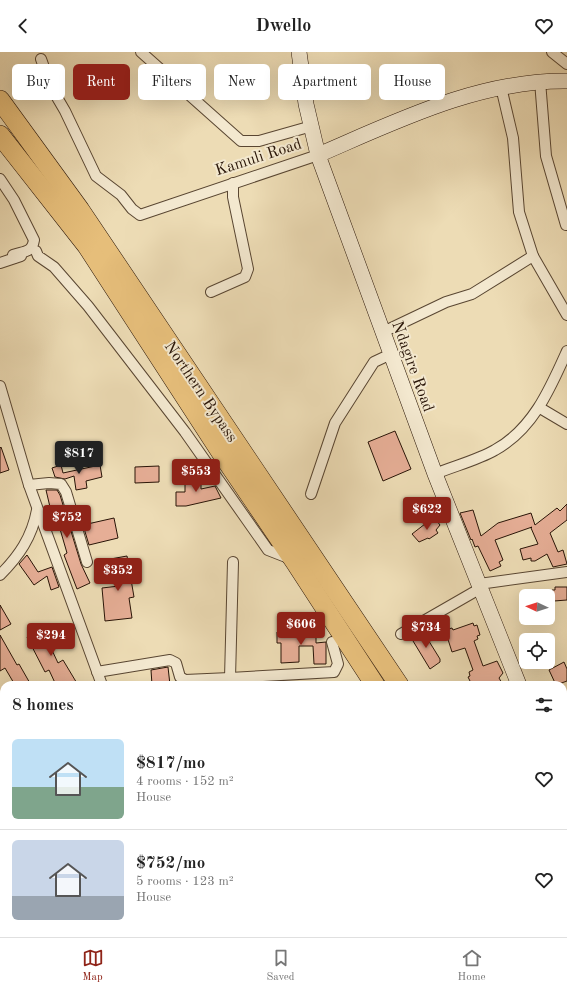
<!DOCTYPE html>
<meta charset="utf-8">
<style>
:root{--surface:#fff;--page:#f6f6f6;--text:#222;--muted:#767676;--line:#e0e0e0;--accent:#8f2418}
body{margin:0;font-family:"Old Standard TT",serif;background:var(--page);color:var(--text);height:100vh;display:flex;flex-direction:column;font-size:15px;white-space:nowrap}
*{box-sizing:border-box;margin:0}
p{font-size:13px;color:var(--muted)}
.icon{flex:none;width:22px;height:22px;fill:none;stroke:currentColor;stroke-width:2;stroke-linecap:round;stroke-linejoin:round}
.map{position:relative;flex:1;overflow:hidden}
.details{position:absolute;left:0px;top:629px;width:567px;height:256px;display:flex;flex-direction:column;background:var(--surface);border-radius:12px 12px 0 0;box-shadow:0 4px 16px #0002}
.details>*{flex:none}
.top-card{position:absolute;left:12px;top:12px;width:543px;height:36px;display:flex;gap:8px}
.needle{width:26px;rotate:274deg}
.tools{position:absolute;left:519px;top:537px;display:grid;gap:8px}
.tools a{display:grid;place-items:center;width:36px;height:36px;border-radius:6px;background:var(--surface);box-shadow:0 4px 16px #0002;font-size:20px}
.price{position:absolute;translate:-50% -34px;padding:0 9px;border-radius:4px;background:var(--accent);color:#fff;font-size:13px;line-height:26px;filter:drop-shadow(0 1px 2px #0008)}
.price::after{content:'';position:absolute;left:50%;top:24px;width:12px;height:9px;margin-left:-6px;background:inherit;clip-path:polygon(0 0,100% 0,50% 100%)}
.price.on{background:#222;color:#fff}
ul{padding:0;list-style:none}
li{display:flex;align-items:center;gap:12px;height:100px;padding:0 12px}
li+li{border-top:1px solid var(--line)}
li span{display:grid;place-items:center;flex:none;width:112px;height:80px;border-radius:6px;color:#555}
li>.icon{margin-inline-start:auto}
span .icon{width:48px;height:48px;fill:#fffc;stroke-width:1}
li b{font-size:17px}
h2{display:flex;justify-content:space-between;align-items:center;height:48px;padding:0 12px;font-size:17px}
.chip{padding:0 14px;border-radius:6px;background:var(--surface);box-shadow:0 4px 16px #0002;font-size:14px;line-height:36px}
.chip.on{background:var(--accent);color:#fff}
header{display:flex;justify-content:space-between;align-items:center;height:52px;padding:0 12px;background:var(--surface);font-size:18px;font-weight:700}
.tab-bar{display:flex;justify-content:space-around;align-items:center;height:56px;border-top:1px solid var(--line);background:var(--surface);font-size:11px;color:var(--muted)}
.tab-bar a{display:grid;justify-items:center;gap:2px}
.tab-bar .on{color:var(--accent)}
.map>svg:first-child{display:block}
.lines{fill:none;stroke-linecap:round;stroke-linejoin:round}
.stream{stroke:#6c796b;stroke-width:3}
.building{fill:#e6ae96;stroke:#281407}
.street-casing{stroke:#594632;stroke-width:12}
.secondary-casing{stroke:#281407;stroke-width:16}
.highway-casing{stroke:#281407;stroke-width:20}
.street{stroke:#f3e8cf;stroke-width:10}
.secondary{stroke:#f3e8cf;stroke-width:15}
.highway{stroke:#e6be7a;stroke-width:19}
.labels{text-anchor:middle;stroke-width:4;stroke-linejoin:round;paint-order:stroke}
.street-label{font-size:16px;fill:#281407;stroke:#f3e8cf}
</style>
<header><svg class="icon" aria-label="back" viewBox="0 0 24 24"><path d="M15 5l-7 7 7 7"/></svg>Dwello<svg class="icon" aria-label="heart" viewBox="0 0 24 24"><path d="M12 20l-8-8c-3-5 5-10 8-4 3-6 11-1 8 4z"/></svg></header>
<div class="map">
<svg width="567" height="885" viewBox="0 0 567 885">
<rect width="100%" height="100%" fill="#eddcb5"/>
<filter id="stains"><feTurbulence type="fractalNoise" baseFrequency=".005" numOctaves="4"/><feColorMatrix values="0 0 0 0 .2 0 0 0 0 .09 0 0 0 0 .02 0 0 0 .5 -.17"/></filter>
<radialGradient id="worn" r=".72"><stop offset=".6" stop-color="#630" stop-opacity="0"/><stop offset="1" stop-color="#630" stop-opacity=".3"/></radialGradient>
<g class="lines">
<polyline class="stream" points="0,871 4,877"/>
</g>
<g class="building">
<polygon points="395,379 411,417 383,429 368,390"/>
<polygon points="1,395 9,418 0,421 0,396"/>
<polygon points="61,413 63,421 100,413 102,425 86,429 87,436 76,438 74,424 65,427 55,425 52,416"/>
<polygon points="159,414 159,430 135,431 135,415"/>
<polygon points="201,425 201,437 215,434 221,446 186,454 176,454 176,440 185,440 185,426"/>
<polygon points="46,438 57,438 60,443 81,512 90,531 77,537 64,503 67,501 60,477 58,478 50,455"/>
<polygon points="567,452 567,468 550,481 558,500 563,498 567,512 553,515 547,502 535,509 531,509 531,506 523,508 520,497 538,492 531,476 532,475 495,488 503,508 499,510 501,514 490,519 478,494 475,495 472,487 471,488 460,461 473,458 481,484 498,471 531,461 535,473 557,456 560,459"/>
<polygon points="434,465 440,473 436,478 438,481 429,487 428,486 419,490 412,482"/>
<polygon points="114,466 118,486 89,493 83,473"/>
<polygon points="27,503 38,520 52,515 59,535 51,538 47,524 34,533 19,512"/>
<polygon points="127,504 134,545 129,546 132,566 105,569 102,536 119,534 116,516 106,518 105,508"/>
<polygon points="555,535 567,535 567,548 554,549 552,538 555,538"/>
<polygon points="0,553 11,572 0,578"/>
<polygon points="473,571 474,574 477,573 480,583 477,584 478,587 474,589 483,614 497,609 503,621 499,626 503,633 472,633 468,625 470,624 469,620 473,618 465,596 452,600 445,578 452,576 453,578"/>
<polygon points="56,576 63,589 51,596 58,611 63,608 78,633 56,633 49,618 45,620 27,585 40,578 43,583"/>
<polygon points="295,578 316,578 316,591 326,590 326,612 314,612 313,594 299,594 299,610 281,611 281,591 277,591 277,580 295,579"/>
<polygon points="422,578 440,607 440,610 430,617 410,584"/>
<polygon points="0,583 17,613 19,612 31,633 15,633 5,616 0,619"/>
<polygon points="564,610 567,617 567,629 556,633 549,618"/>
<polygon points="168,615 170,633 152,633 151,618"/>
</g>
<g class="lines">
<g class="street-casing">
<g id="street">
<polyline points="141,0 241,89 259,89 312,74"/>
<polyline points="552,0 567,12"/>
<polyline points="41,7 51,35 65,59 96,124 121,143 132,157 140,163 318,103"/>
<polyline points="540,29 546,104 566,173"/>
<path d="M 0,127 L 14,148 L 34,188 C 32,201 24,199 13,203 L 14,206"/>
<polyline points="36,199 38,204 54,215 88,254 185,380 268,498 291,507"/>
<polyline points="533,204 567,263"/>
<polyline points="0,211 21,204"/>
<polyline points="211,240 245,225 248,217 233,145 233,131"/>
<polyline points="383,280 446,250 472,242 533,204 519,160 513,86 501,35"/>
<polyline points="0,334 29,433 102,633"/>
<polyline points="540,356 567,372"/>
<path d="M 435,422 C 454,414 478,408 495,398 C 533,377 550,337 567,299"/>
<polyline points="29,433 49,431 61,432 66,440 87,510"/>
<polyline points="311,442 335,371 374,310 391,302"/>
<path d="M 0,523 C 19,504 32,485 37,458"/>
<polyline points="479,532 567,520"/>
<polyline points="401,582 481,536"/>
<polyline points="97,620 170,608 176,611 180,625 185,628 230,626 233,510"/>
<polyline points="230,626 334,620 338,612 332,590"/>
<polyline points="563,692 567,691"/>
<polyline points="0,808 4,806"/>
<polyline points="188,881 189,885"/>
</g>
</g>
<g class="secondary-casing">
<g id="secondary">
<polyline points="299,0 306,52 318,103 435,422 519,633"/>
<path d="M 318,103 C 397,69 479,28 567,29"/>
<polyline points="563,746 567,755"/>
<polyline points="0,883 1,885"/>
</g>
</g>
<g class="highway-casing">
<g id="highway">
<polyline points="0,48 80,158 399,633"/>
<polyline points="0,83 87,194 224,405 295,510 375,633"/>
<polyline points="532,881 534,885"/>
<polyline points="548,881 549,885"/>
</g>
</g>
<use href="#street" class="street"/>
<use href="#secondary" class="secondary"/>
<use href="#highway" class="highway"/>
</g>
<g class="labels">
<g class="street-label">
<text transform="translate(258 104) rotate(-18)" y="6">Kamuli Road</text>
<text transform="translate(414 314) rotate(70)" y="6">Ndagire Road</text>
<text transform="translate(202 339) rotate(56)" y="6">Northern Bypass</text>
</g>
</g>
<rect width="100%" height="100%" filter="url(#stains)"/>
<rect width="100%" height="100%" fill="url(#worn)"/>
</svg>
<div class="tools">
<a><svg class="needle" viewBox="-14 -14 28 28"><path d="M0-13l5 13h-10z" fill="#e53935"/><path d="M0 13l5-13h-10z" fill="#767676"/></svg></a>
<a><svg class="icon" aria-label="locate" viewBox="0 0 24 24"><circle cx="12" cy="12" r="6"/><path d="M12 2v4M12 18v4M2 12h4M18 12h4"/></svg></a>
</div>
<b class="price on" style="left:79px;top:423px">$817</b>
<b class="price" style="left:196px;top:441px">$553</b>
<b class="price" style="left:427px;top:479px">$622</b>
<b class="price" style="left:67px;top:487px">$752</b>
<b class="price" style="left:118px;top:540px">$352</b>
<b class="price" style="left:301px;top:594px">$606</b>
<b class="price" style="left:426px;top:597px">$734</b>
<b class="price" style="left:51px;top:605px">$294</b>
<div class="top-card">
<a class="chip">Buy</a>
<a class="chip on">Rent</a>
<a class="chip">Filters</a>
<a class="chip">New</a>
<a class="chip">Apartment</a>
<a class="chip">House</a>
</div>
<section class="details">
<h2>8 homes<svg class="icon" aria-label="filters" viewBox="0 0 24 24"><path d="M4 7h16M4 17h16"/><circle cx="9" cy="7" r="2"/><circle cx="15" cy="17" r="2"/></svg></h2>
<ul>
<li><span style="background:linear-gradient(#bfe0f5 60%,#7fa58c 0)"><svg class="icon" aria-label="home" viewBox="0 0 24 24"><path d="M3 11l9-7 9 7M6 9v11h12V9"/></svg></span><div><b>$817/mo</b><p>4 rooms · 152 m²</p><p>House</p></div><svg class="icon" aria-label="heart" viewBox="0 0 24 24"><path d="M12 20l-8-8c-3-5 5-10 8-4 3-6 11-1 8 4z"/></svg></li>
<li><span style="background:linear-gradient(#c9d6e8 70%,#9aa5b1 0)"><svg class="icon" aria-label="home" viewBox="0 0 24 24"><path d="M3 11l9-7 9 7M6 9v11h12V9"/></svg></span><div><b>$752/mo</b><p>5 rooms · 123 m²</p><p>House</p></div><svg class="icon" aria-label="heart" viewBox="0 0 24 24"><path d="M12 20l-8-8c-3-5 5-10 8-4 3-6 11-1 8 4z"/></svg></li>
</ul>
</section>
</div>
<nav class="tab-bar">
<a class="on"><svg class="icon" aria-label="map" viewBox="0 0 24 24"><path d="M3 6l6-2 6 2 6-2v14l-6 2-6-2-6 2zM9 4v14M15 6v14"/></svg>Map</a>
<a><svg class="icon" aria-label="saved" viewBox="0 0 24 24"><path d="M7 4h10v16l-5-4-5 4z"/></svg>Saved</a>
<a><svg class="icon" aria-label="home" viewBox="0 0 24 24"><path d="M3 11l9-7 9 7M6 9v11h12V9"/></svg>Home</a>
</nav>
